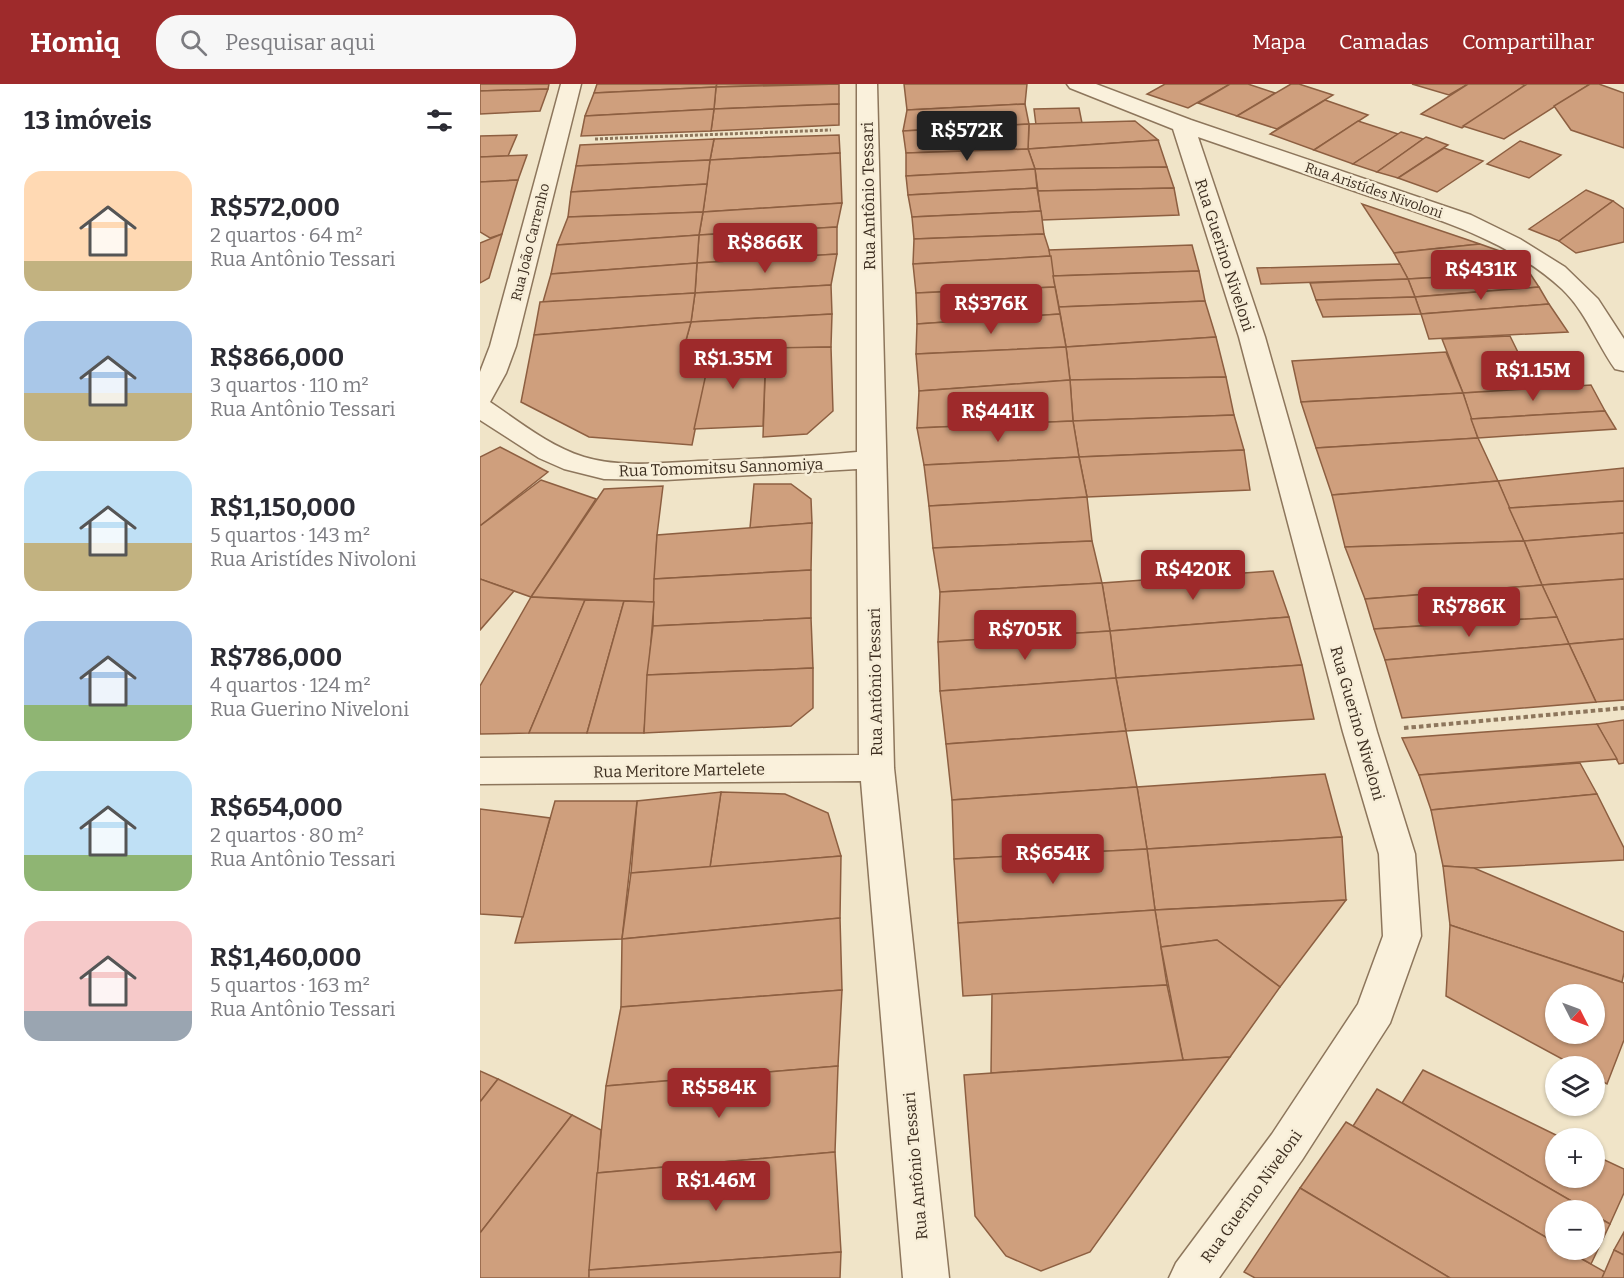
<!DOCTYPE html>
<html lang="pt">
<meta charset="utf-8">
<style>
:root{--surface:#fff;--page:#f7f7f7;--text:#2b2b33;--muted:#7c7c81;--accent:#9e2a2b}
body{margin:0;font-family:Bitter,serif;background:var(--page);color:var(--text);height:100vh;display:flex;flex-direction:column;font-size:22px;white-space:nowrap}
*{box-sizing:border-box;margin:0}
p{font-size:20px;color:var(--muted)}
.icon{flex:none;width:33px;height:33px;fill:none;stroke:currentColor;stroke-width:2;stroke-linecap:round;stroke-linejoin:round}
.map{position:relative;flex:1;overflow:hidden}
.details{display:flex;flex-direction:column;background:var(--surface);width:480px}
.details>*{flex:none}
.needle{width:39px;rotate:132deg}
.fabs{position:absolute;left:1065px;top:900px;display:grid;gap:12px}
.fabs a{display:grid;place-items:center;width:60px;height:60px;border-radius:50%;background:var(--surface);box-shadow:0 2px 4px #0004;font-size:30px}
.price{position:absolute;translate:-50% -51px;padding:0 14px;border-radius:6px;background:var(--accent);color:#fff;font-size:20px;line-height:39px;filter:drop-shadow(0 2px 3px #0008)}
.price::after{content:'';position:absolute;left:50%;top:36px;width:18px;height:14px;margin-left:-9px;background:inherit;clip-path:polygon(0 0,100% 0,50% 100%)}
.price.active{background:#222;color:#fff}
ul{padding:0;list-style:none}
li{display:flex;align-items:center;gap:18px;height:150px;padding:0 24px}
li span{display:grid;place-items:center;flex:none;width:168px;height:120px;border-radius:18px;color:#555}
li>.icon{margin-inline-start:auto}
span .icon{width:72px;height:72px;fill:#fffc;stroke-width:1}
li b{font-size:26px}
h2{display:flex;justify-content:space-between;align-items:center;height:72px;padding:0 24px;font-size:26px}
header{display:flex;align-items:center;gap:36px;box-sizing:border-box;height:84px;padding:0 30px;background:var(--accent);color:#fff}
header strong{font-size:28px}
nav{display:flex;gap:33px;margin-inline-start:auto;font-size:21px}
.search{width:420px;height:54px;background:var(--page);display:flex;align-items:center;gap:15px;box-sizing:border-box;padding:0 21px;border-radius:24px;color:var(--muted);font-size:22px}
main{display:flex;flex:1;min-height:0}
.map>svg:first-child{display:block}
.building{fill:#cf9f7d;stroke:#8d5f41;stroke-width:1.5;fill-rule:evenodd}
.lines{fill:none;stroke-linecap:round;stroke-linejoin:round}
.street-casing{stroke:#8d765c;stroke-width:3}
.path-far1{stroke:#8d765c;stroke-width:3;stroke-dasharray:3 2;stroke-linecap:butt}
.path{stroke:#8d765c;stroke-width:4;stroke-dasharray:4.5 3;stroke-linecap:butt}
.street{fill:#faf1dc;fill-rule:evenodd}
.labels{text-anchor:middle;stroke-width:5;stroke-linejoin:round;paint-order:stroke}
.far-street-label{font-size:14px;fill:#3d2e20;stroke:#f7eed8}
.street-label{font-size:16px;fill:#3d2e20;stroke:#f7eed8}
</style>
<header>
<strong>Homiq</strong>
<div class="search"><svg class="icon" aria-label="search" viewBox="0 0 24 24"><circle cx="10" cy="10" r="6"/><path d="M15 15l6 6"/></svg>Pesquisar aqui</div>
<nav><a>Mapa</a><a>Camadas</a><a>Compartilhar</a></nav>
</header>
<main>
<section class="details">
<h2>13 imóveis<svg class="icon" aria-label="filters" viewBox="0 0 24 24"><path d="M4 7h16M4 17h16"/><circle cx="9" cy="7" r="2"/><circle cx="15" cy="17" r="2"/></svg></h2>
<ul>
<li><span style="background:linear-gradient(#ffd9b3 75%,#c2b280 0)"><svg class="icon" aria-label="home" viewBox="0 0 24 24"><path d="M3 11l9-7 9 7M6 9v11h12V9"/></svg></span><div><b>R$572,000</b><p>2 quartos · 64 m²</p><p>Rua Antônio Tessari</p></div></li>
<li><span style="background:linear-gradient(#a9c7e8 60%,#c2b280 0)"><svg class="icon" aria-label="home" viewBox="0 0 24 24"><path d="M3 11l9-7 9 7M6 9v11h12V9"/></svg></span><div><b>R$866,000</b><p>3 quartos · 110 m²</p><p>Rua Antônio Tessari</p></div></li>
<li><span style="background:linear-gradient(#bfe0f5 60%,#c2b280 0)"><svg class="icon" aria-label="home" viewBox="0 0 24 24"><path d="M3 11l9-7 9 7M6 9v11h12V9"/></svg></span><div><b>R$1,150,000</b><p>5 quartos · 143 m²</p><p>Rua Aristídes Nivoloni</p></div></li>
<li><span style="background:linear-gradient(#a9c7e8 70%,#8fb573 0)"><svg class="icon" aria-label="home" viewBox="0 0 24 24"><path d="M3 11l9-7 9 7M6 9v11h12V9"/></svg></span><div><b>R$786,000</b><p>4 quartos · 124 m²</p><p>Rua Guerino Niveloni</p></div></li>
<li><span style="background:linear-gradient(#bfe0f5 70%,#8fb573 0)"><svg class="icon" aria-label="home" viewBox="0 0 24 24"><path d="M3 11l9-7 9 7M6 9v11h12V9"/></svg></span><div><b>R$654,000</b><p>2 quartos · 80 m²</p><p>Rua Antônio Tessari</p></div></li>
<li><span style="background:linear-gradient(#f6c9c9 75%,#9aa5b1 0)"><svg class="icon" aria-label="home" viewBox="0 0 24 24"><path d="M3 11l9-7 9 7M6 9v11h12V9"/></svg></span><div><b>R$1,460,000</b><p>5 quartos · 163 m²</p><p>Rua Antônio Tessari</p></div></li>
</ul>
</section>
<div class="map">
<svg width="1144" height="1194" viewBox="0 0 1144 1194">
<rect width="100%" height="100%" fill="#f0e4c8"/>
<g class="building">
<polygon points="0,0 69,0 68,5 0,7"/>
<polygon points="117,0 237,0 236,3 114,9"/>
<polygon points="237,0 331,0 236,3"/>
<polygon points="359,0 359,20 234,25 236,3"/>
<polygon points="424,0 547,0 545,20 427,26"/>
<polygon points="685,0 750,0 708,24 667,10"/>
<polygon points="750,0 768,0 795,9 757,32 718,19"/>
<polygon points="811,0 819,0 853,11 797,45 757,32"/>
<polygon points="932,0 988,0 969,11"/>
<polygon points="988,0 1041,0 1045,1 982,44 941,30"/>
<polygon points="1047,0 1110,0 1024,55 983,42"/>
<polygon points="1110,0 1119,0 1144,9 1144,64 1091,46 1074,22"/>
<polygon points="236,3 234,25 105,32 114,9"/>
<polygon points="68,5 60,27 0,30 0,7"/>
<polygon points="845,16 888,31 834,66 790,50"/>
<polygon points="359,20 359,41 231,47 234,25"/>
<polygon points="545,20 549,40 423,47 427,26"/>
<polygon points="599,24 602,39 556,41 554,25"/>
<polygon points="234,25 231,47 101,52 105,32"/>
<polygon points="655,37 678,56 548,65 549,40"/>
<polygon points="878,37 918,50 873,80 834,66"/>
<polygon points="549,40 548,65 426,69 423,47"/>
<polygon points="921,48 943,55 897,88 873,80"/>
<polygon points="37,51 28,72 0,73 0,52"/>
<polygon points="359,51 360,69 230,76 234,55"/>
<polygon points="946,53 968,61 918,94 897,88"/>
<polygon points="234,55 230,76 96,82 100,61"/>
<polygon points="678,56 687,83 555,85 548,65"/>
<polygon points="1040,57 1081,71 1049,94 1007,80"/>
<polygon points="964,64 1003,77 957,108 918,94"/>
<polygon points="548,65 555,85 426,92 426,69"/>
<polygon points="360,69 362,119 223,128 230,76"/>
<polygon points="47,71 38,96 0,98 0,73"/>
<polygon points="230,76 227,100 91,108 96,82"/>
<polygon points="687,83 694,104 558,107 555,85"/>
<polygon points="555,85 557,104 428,111 426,92"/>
<polygon points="38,96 22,150 10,154 0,148 0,98"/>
<polygon points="227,100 223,128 88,133 91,108"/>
<polygon points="557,104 561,127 432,133 428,111"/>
<polygon points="694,104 699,131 562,136 558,107"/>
<polygon points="1106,106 1133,117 1079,157 1049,145"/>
<polygon points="1133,117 1144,125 1144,158 1096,169 1079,157"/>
<polygon points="362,119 357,143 219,151 223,128"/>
<polygon points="882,120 1000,160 914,169"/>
<polygon points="561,127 564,150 434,155 432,133"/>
<polygon points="223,128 219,151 77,161 88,133"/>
<polygon points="357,143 357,170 217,179 219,151"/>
<polygon points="22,150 9,194 0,199 0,159"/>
<polygon points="564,150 571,172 433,180 434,155"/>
<polygon points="219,151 217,179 71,190 77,161"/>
<polygon points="1000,160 1028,170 1046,188 928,195 914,169"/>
<polygon points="712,161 719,187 573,192 569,166"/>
<polygon points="357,170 351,201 215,209 217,179"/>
<polygon points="571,172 575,203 436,209 433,180"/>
<polygon points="217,179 215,209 63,218 71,190"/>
<polygon points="920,180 928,195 781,200 777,184"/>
<polygon points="719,187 725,217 579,223 573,192"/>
<polygon points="1049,188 1059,203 935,213 928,195"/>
<polygon points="928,195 935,213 836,216 830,199"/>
<polygon points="351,201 352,230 211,238 215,209"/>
<polygon points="575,203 580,230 437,240 436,209"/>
<polygon points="1059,203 1069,220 941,230 935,213"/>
<polygon points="215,209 211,238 54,251 60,218"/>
<polygon points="935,213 941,230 843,233 836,216"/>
<polygon points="725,217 736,253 586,263 579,223"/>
<polygon points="1069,220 1088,248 949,255 941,230"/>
<polygon points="352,230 351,263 203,267 211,238"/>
<polygon points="580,230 586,263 436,270 437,240"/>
<polygon points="211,238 203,267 231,267 212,361 109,353 41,318 54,251"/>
<polygon points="1030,252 1056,305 983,309 962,255"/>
<polygon points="736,253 746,293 590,296 586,263"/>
<polygon points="351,263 353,327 327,350 283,353 286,264"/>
<polygon points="586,263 590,296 439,307 436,270"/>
<polygon points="286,264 283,342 214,345 231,267"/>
<polygon points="966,268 983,309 821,318 812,277"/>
<polygon points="746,293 754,331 593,337 590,296"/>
<polygon points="590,296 593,337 437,344 439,307"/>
<polygon points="1111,301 1125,327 991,335 983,309"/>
<polygon points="983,309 998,354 836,364 821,318"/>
<polygon points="1125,327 1136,345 998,354 991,335"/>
<polygon points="754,331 764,366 599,373 593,337"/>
<polygon points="593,337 599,373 444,381 437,344"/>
<polygon points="998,354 1018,397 852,411 836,364"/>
<polygon points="20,363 68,388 0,442 0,373"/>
<polygon points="764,366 770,406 607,413 599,373"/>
<polygon points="599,373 607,413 449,422 444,381"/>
<polygon points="1144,384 1144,417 1029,424 1018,397"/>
<polygon points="61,396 116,415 51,513 0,495 0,442"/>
<polygon points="1018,397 1044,457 865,463 852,411"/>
<polygon points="274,400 311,400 331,415 332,439 270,444"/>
<polygon points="183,402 177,451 174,518 51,513 124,405"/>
<polygon points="607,413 612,457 453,464 449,422"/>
<polygon points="1144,417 1144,449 1044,457 1029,424"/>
<polygon points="332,439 331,486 174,495 177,451"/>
<polygon points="1144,449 1144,495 1062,501 1044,457"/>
<polygon points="612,457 622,499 460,508 453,464"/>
<polygon points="1044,457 1062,501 885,515 865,463"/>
<polygon points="331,486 331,534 173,542 174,495"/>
<polygon points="793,487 809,533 630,547 622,499"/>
<polygon points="0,495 34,507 0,546"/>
<polygon points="1144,495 1144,555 1089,560 1062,501"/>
<polygon points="622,499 630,547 458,558 460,508"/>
<polygon points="1062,501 1077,533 894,545 885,515"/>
<polygon points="51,513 105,516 49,649 0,650 0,602"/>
<polygon points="105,516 144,517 107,649 49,649"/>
<polygon points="144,517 174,518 164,649 107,649"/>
<polygon points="809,533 822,581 636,594 630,547"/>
<polygon points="1077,533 1089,560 905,576 894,545"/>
<polygon points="331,534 333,584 167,591 173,542"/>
<polygon points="630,547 636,594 460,607 458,558"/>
<polygon points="1144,555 1144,616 1116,618 1089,560"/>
<polygon points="1089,560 1116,618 922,634 905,576"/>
<polygon points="822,581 834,635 646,647 636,594"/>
<polygon points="333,584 333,624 311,642 164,649 167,591"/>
<polygon points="636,594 646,647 466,660 460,607"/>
<polygon points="1144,636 1144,679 1139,680 1117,640"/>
<polygon points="1117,640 1137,675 939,691 922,654"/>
<polygon points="646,647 657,703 472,716 466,660"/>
<polygon points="1100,679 1117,710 951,726 939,691"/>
<polygon points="845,690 862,753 667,765 657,703"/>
<polygon points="657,703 667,765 474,775 472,716"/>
<polygon points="241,708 305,710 348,729 361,772 230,783"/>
<polygon points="241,708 230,783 151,789 157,717"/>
<polygon points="1117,710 1144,764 1144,776 994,784 963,782 951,726"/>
<polygon points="75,717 157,717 142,855 35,859"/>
<polygon points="0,725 70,734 43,833 0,830"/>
<polygon points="862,753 866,816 675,826 667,765"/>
<polygon points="667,765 675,826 478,839 474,775"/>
<polygon points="361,772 360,834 142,855 151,789"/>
<polygon points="963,782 994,784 1144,848 1144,889 1142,898 970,841"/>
<polygon points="866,816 800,903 737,856 681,863 675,826"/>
<polygon points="675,826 687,901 483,912 478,839"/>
<polygon points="360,834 362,906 141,923 142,855"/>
<path d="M 970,841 L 1144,899 L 1144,956 L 1127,1000 L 1114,993 L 1114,982 L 1095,982 L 966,912 ZM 1076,910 L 1114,910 L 1114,950 L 1076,950 Z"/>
<polygon points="737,856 800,903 750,973 703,976 681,863"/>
<polygon points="687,901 703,976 511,989 512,910"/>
<polygon points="362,906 358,982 126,1002 141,923"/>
<polygon points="750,973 610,1168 561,1187 526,1172 495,1132 484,991"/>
<polygon points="358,982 355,1068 117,1089 126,1002"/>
<polygon points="943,986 1082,1054 1076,1054 1076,1094 1114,1094 1114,1071 1144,1085 1144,1109 1130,1140 1114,1131 1114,1126 1107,1126 922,1019"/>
<polygon points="0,987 18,995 0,1018"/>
<polygon points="18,995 92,1031 0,1149 0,1018"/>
<polygon points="897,1005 922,1019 1107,1126 1076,1126 1076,1159 873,1042"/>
<polygon points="92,1031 121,1046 109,1194 0,1194 0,1149"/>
<polygon points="866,1038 1076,1159 1076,1166 1086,1166 1125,1188 1122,1194 970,1194 820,1104"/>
<polygon points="355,1068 361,1168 109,1186 117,1089"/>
<polygon points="820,1104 970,1194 775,1194 764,1188"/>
<polygon points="1114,1131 1130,1140 1111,1180 1086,1166 1114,1166"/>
<polygon points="1144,1148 1144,1171 1134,1166"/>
<polygon points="1134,1166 1144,1171 1144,1194 1122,1194"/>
<polygon points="361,1168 360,1194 109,1194 109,1186"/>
</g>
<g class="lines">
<g class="street-casing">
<g id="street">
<path d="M 81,0 L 101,0 L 36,262 L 26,289 L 10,318 C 40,338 69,362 104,373 C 140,384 181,379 218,377 C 271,375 324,373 377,368 L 377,0 L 397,0 L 414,684 L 469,1194 L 423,1194 L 381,697 L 0,700 L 0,674 L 379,671 L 377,385 L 186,396 L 124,395 L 84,385 L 59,374 L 0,336 L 0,288 L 10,262 Z"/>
<path d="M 587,0 L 616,0 L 711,36 L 991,131 L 1040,155 L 1085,183 L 1118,215 L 1144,255 L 1144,287 L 1135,285 C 1116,258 1106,228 1082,205 C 1028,155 954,134 886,111 C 830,92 774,72 718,53 L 785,253 L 897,648 L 935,770 L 941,852 L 910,939 L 822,1076 L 739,1194 L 689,1194 L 696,1179 L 792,1050 L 878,920 L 903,852 L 899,770 L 863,648 L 759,253 L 693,45 L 590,4 Z"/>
</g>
</g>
<polyline class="path-far1" points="115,55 351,46"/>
<polyline class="path" points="924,644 1144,624"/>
<use href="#street" class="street"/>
</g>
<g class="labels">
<g class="far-street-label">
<text transform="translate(894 106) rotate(19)" y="5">Rua Aristídes Nivoloni</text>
<text transform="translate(50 158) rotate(-76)" y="5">Rua João Carrenho</text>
</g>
<g class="street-label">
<text transform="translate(388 112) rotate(-91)" y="6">Rua Antônio Tessari</text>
<text transform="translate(745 171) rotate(72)" y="6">Rua Guerino Niveloni</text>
<text transform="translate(241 383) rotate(-2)" y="6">Rua Tomomitsu Sannomiya</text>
<text transform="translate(395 598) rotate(-91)" y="6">Rua Antônio Tessari</text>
<text transform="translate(878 639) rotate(74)" y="6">Rua Guerino Niveloni</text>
<text transform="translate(199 686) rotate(-1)" y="6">Rua Meritore Martelete</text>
<text transform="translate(435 1082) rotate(-95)" y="6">Rua Antônio Tessari</text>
<text transform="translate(771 1112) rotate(-54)" y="6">Rua Guerino Niveloni</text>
</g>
</g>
</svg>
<div class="fabs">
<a><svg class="needle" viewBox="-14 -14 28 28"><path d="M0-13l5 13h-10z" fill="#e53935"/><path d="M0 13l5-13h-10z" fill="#7c7c81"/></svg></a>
<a><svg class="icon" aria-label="layers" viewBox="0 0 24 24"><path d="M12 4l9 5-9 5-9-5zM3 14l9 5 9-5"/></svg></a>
<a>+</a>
<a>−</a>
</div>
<b class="price active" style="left:487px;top:78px">R$572K</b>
<b class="price" style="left:285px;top:190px">R$866K</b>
<b class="price" style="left:1001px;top:217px">R$431K</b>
<b class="price" style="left:511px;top:251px">R$376K</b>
<b class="price" style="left:253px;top:306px">R$1.35M</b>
<b class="price" style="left:1053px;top:318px">R$1.15M</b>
<b class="price" style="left:518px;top:359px">R$441K</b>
<b class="price" style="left:713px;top:517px">R$420K</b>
<b class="price" style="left:989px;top:554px">R$786K</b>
<b class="price" style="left:545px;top:577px">R$705K</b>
<b class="price" style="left:573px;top:801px">R$654K</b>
<b class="price" style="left:239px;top:1035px">R$584K</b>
<b class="price" style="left:236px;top:1128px">R$1.46M</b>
</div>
</main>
